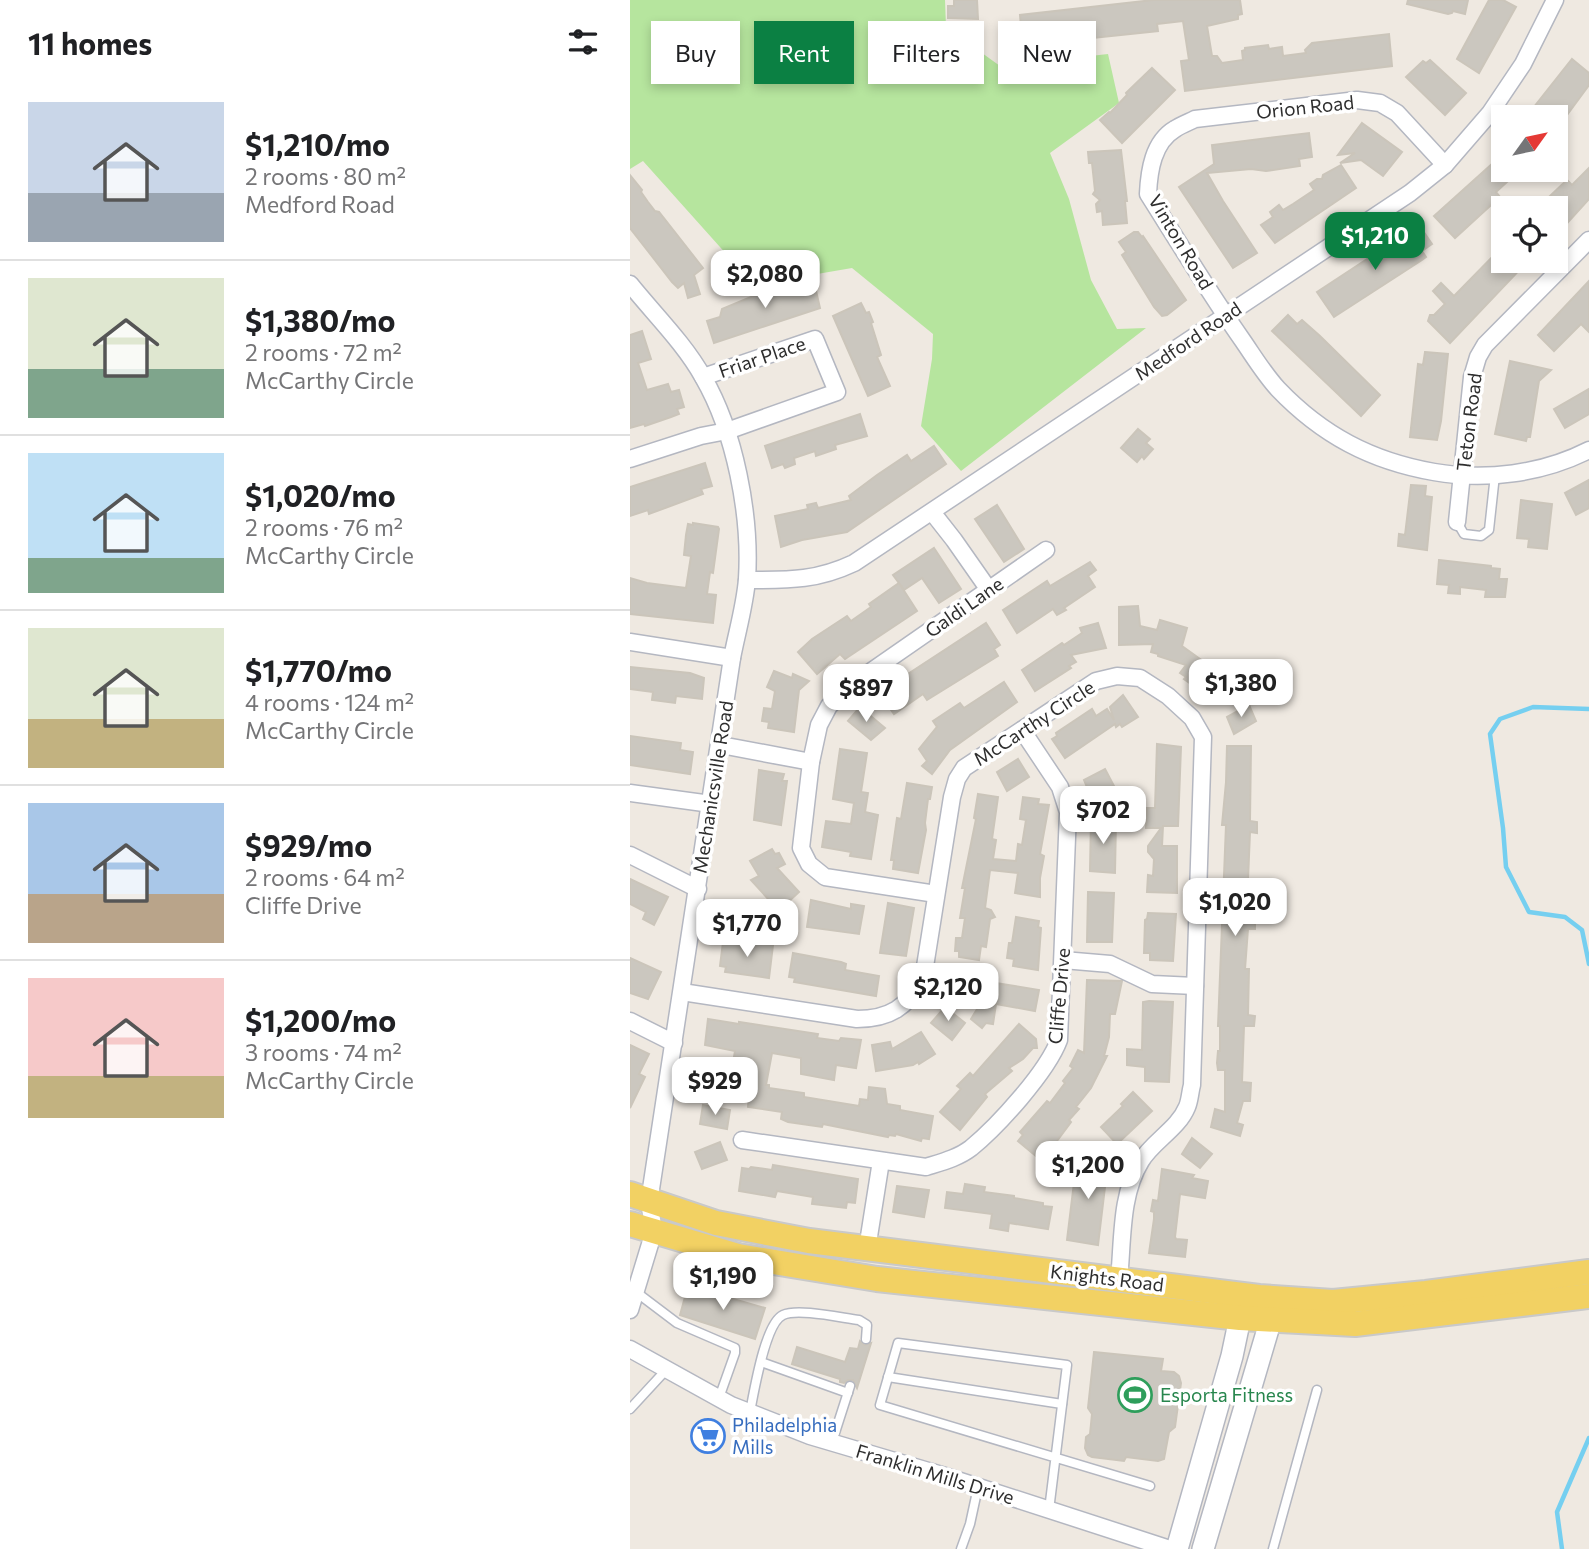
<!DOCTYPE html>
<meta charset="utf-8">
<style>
:root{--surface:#fff;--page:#f6f6f6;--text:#202124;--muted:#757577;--line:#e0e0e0;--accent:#0b8043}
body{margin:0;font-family:Commissioner,sans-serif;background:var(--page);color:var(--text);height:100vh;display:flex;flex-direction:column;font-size:26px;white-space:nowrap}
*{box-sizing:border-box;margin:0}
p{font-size:23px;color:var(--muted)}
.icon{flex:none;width:38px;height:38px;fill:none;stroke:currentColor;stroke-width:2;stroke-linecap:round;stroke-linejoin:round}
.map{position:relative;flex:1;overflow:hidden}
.drawer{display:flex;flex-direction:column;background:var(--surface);width:630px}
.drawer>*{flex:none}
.top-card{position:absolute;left:21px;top:21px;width:665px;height:63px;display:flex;gap:14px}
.needle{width:46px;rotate:57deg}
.controls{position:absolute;left:861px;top:105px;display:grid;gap:14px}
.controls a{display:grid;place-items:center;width:77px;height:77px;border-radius:0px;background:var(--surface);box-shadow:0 4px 10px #0003;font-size:35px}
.price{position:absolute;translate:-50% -60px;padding:0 16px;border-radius:14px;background:#fff;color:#222;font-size:23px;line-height:46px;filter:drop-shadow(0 2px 4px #0008)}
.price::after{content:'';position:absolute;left:50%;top:42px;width:21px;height:16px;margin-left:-10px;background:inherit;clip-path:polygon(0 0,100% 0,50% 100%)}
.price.selected{background:var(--accent);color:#fff}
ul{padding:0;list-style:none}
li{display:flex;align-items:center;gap:21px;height:175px;padding:0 28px}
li+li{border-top:2px solid var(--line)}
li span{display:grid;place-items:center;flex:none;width:196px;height:140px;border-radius:0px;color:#555}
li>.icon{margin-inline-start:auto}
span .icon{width:84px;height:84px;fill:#fffc;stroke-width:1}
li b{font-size:30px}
h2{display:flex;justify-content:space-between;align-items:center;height:84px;padding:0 28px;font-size:30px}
.pill{padding:0 24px;border-radius:0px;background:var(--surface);box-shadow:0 4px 10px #0003;font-size:24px;line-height:63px}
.pill.selected{background:var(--accent);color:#fff}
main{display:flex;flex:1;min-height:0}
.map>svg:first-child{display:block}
.green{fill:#b6e59e}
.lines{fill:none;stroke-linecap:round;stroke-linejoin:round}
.stream{stroke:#75cff0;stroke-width:4.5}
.building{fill:#cbc7bf;stroke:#cbc5ba;stroke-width:2}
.lane-casing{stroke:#b4b7c1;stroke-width:11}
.street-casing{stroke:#b4b7c1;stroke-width:19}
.secondary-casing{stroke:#b4b7c1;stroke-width:24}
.primary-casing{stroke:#c9c9c9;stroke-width:28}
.lane{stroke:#fff;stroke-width:8}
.street{stroke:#fff;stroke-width:16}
.secondary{stroke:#fff;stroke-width:21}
.primary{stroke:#f2d163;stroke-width:24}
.labels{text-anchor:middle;stroke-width:7;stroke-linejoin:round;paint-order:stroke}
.street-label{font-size:19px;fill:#2e2e2e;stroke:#fff}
.leisure-label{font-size:19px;fill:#27864d;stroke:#fff;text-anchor:start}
.shop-label{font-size:19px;fill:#366cbe;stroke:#fff;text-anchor:start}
</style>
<main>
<section class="drawer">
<h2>11 homes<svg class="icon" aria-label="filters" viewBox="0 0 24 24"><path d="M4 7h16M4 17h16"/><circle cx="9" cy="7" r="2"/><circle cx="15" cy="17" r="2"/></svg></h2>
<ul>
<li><span style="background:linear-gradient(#c9d6e8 65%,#9aa5b1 0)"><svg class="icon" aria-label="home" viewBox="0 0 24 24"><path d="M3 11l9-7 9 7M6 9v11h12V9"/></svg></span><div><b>$1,210/mo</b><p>2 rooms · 80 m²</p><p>Medford Road</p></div></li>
<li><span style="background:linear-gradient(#dfe7d0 65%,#7fa58c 0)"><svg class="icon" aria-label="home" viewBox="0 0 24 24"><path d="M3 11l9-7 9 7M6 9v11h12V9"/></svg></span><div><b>$1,380/mo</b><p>2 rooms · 72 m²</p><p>McCarthy Circle</p></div></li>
<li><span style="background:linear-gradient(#bfe0f5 75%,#7fa58c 0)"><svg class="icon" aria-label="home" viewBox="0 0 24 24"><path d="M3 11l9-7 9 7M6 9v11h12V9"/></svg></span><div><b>$1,020/mo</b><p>2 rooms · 76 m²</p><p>McCarthy Circle</p></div></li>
<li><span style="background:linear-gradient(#dfe7d0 65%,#c2b280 0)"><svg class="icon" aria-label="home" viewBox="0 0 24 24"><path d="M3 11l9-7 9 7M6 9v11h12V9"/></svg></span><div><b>$1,770/mo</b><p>4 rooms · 124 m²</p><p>McCarthy Circle</p></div></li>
<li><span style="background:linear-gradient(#a9c7e8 65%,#b9a48a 0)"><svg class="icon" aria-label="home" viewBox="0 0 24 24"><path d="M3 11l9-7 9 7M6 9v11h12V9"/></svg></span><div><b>$929/mo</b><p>2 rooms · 64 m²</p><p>Cliffe Drive</p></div></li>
<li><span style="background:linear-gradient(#f6c9c9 70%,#c2b280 0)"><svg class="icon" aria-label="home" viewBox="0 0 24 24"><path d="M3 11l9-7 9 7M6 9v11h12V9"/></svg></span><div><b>$1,200/mo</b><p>3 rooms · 74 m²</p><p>McCarthy Circle</p></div></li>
</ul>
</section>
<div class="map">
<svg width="959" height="1549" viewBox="0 0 959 1549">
<rect width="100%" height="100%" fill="#efe9e1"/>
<polygon class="green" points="0,0 315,0 316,27 370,66 478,54 489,103 420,153 439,199 461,280 487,329 516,328 331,471 291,426 302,359 303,334 222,268 124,285 13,161 0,169"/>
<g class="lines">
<g class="stream">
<polyline points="959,709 903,707 870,719 860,734 873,828 876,867 899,912 935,917 952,930 959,964"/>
<polyline points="932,1549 927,1512 959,1438"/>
</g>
</g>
<g class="building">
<polygon points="324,0 347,0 348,19 318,18 318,6 324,6"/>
<polygon points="523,0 610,0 612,14 608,15 608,19 577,26 582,56 587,56 592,63 613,60 612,51 615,50 615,48 638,45 639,49 652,47 653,56 676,53 675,50 682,43 759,34 762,66 555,91 551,61 559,60 553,21 527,24 528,31 386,46 384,27 391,27 390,15"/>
<polygon points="778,0 838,0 835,14 823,11 822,13 818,14 777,4"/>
<polygon points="859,0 873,0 886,7 849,73 827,59"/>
<polygon points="942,59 959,73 959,85 926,130 926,117 896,117"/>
<polygon points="800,60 836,93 815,115 776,77 793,61 796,63"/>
<polygon points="522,68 545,90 492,143 470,120 479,112 480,113 497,95 496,93"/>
<polygon points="732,123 772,152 753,176 731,160 710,163 725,153 708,155"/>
<polygon points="679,133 682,157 669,159 670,166 636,171 621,169 577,173 593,201 627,253 603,268 549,187 584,164 582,145"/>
<polygon points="491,150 497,201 495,201 497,223 473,225 472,211 467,212 466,204 470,200 463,194 465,191 462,163 459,163 458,152"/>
<polygon points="873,154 873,170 890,170 866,192 870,197 825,238 804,216"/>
<polygon points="711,165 726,188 645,243 631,225 643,217 640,212 649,205 653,210 663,204 684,190 680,184 687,179 692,179 693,175"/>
<polygon points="959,168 959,199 931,230 926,224 926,202 920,196 937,180 942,185"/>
<polygon points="0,175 12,190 11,192 18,202 25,211 29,212 73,268 64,275 70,294 58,298 54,283 48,288 42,282 0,228"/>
<polygon points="789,225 802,244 792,251 796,257 792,260 704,317 687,292"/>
<polygon points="504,232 508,232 512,237 513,236 556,300 537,315 532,316 524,307 492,255 496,252 489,242"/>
<polygon points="873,246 873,261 898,261 820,343 798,321 800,315 804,315 815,304 803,291 811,283 824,296"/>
<polygon points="179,280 184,282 190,308 84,343 77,321 90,317 92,309 121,297"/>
<polygon points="959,281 959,332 951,324 924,351 908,335"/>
<polygon points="231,303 236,313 239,312 243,322 241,323 251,355 247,357 260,386 238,396 203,316"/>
<polygon points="658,315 667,324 672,320 690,336 750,395 731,416 642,331"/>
<polygon points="12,331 21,359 8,363 17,390 38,384 41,392 49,390 54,407 47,409 49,414 41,417 15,426 14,424 0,428 0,335"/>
<polygon points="795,352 818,354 811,421 807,440 780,437 788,364 793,365"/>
<polygon points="880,361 921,370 909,381 900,437 897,437 896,441 865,434"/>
<polygon points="959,389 959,414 935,428 924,409"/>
<polygon points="230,414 237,436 205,445 206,449 186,456 185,451 164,458 165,464 155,468 153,464 142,468 135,446"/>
<polygon points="508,429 520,439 516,443 523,449 514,459 512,456 507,462 491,448"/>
<polygon points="304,446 316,464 217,532 172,540 151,547 145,516 178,509 177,505 186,503 188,508 221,500 219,496 247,475 277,455 281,461"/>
<polygon points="75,463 82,486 71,489 73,494 19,514 18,510 0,516 0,487"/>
<polygon points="959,480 959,508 946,515 935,493"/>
<polygon points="781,485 796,486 795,496 802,497 797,550 768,546 769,534 775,535"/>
<polygon points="891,500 922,504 917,549 898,547 899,539 887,538"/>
<polygon points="367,505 394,549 374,562 345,519"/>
<polygon points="63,523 88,527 89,529 83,573 80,572 77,594 86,595 83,623 0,614 0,578 17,583 56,588 61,556 54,555 56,535 58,524 63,525"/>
<polygon points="304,548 331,589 309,603 292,578 274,590 263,575"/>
<polygon points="809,560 861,566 861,568 870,569 869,579 877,579 875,597 855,597 856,590 830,587 830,594 818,593 819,585 807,584"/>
<polygon points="460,562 466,570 458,576 465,587 434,608 436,610 427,615 423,609 387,633 373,610 417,581 420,586"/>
<polygon points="269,583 287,611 215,659 210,654 187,674 168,652 182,639 217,616 221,621 241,607 239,604"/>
<polygon points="508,606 510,626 527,630 530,620 557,628 552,646 591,674 604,663 617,677 593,698 572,674 564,686 554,679 556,677 550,673 556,665 528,656 528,654 521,652 523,644 489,645 489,607"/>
<polygon points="356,623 370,645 364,649 368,656 297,700 293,694 264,714 250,694 252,691"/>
<polygon points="468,623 476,648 441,655 446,662 439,666 441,668 405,691 392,670 432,643 434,645 452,633 450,628"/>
<polygon points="0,667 60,673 74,678 72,699 46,696 45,703 22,700 23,692 0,689"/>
<polygon points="144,671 162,678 163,674 179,681 169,690 164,732 138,728 139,722 132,721 134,708 142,709 145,691 137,687"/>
<polygon points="374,682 387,702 320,750 302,774 292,766 297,761 289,749 307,727 303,721 330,703 334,708"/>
<polygon points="493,695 508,717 492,727 490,724 486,727 485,724 435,758 422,739 427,736 426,733 462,709 466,716 477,709 484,720 480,707"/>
<polygon points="619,705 626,721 604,734 597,717"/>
<polygon points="230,707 255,728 241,740 218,721"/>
<polygon points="0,736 51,743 50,750 63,752 60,774 0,765"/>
<polygon points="527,744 551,747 548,826 533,826 532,846 547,846 547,893 517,892 518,875 523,876 524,859 518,852 518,846 531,828 516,828 517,808 525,808"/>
<polygon points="597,746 621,746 620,821 627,822 627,833 620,832 618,880 625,881 625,892 620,892 619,917 625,918 625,929 618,929 615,969 619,969 618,1015 625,1016 624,1026 614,1026 612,1082 621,1083 620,1101 613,1101 607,1123 613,1125 610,1136 581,1127 585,1109 595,1112 595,1070 588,1070 587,1063 588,1051 590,1051 590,1026 588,1026 596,825 592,825 596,782"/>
<polygon points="210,749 237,753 231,792 238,793 235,812 248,815 241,859 220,856 221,852 192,847 196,821 221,824 224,803 203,799"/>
<polygon points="388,759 399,777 377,791 367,772"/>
<polygon points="475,769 484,786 461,797 454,780"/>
<polygon points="129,770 154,774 152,781 157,781 151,825 124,820"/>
<polygon points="277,783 302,787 300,799 298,799 295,823 296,830 288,873 263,869 264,860 261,860 267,818 271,819"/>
<polygon points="348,794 368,797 362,839 366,840 363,859 386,861 388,844 392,845 396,820 390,819 393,797 409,799 408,804 419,805 410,854 414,856 410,878 410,897 385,893 388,873 360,870 355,908 361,910 365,917 360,919 356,947 351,946 349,960 329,957 329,951 325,951 326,938 332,938 335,918 330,918 335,888 332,888 346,819 344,818"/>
<polygon points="461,818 486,820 485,873 460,871"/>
<polygon points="142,849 145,854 149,853 155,864 147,868 169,892 156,904 152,904 150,912 121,880 129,876 120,861"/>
<polygon points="0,879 38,897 24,925 13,919 16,912 0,904"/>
<polygon points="458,892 484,893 482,942 457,942"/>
<polygon points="181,900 221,909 221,904 234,906 229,934 177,927"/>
<polygon points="258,903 284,908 276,956 250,953"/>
<polygon points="518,913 546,914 543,961 520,960 520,953 514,953 515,920 517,919"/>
<polygon points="386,917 409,921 408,927 411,928 408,970 383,966 384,959 377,958 379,943 382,943"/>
<polygon points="93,942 123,946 124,942 143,945 139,978 95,972 96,967 90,966"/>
<polygon points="163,953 211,962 216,964 215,970 249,976 246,996 164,982 165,978 159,977"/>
<polygon points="0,958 31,972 18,999 0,993"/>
<polygon points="328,977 409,990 405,1011 366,1004 363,1024 356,1023 352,1028 341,1019 352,1001 325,998"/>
<polygon points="457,980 492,981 485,1014 480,1014 479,1037 474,1056 477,1056 461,1088 446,1107 449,1109 439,1120 441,1122 412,1161 388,1141 393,1135 390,1132 417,1101 420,1103 435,1083 433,1081 443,1068 440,1066 448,1050 454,1053"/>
<polygon points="519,1001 543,1002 539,1082 515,1081 515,1067 497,1065 497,1049 512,1050 513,1002"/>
<polygon points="315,1007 335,1023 322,1040 301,1023"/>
<polygon points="78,1019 109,1024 109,1022 188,1034 187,1038 209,1041 211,1038 231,1040 226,1068 206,1065 204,1080 171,1074 171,1058 142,1053 136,1085 139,1085 139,1088 174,1093 174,1097 229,1106 230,1099 238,1100 239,1087 255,1089 257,1104 270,1106 270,1110 303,1116 299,1139 292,1138 291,1141 266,1134 265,1136 259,1135 258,1137 193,1124 192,1127 158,1122 151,1119 152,1112 118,1107 122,1060 104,1057 105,1051 75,1045"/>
<polygon points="389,1024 406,1039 407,1048 403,1048 393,1059 379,1068 382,1071 355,1094 357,1097 330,1130 310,1112 331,1089 327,1086 340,1073 343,1076"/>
<polygon points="291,1032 305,1054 289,1064 288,1062 283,1065 246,1071 242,1045 260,1042 262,1049"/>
<polygon points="0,1045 19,1054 9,1074 15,1077 0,1108"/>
<polygon points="503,1092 522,1111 487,1144 471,1127 493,1106 491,1104"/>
<polygon points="73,1105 100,1110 97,1129 70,1124"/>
<polygon points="562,1138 582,1154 570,1168 552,1154"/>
<polygon points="90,1142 97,1160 72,1169 65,1152"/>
<polygon points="460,1157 482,1163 475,1187 468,1245 437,1240 447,1158 458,1162"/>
<polygon points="143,1165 228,1179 225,1203 217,1202 216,1208 182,1204 183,1197 147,1191 145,1197 109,1191 112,1168 119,1169 121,1167 142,1170"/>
<polygon points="532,1169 564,1175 562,1178 578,1181 575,1198 550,1194 545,1237 546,1239 557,1240 555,1257 519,1253 524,1219 524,1212 521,1211 523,1200 528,1201"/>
<polygon points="335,1184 355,1187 354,1192 384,1196 384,1198 413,1203 413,1206 422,1207 418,1229 379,1223 378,1231 360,1228 362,1214 315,1208 317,1192 333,1194"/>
<polygon points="267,1186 299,1190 294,1217 263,1212"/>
<polygon points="58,1286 135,1308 125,1339 50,1315"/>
<polygon points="230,1341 235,1345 241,1343 227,1388 223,1380 218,1380 214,1383 210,1382 210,1379 162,1364 167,1347 215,1362 220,1348 228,1349"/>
<polygon points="464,1352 533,1359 531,1371 544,1372 549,1376 551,1383 545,1427 539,1432 534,1459 528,1461 496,1457 494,1461 462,1457 458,1455 455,1448 456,1437 460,1434 462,1414 458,1408"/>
</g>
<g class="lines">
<g class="lane-casing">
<g id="lane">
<polyline points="827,522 834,534 851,536 859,530 865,475"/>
<polyline points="6,1292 47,1323 105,1348 105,1353 89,1398"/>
<polyline points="131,1362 218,1393"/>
<polyline points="258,1377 432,1404"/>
<polyline points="0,1409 36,1370"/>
<path d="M 120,1412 C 124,1392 135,1323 153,1315 C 168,1308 212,1318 229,1320 L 237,1325 L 236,1339"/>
<polyline points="202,1442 220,1386"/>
<path d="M 419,1510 C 425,1462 431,1414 437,1365 L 268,1343 L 250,1405 L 520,1486"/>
<polyline points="331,1549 340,1524 348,1487"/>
<polyline points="643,1549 687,1390"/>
</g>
</g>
<g class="street-casing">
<g id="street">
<path d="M 815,165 L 767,113 L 750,103 L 727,100 L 565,119 C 559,122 551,125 545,129 C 523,142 519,171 518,194 C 549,243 580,294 613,341 C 624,357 635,375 648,389 C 692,435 741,461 804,472 C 855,481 912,474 959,450"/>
<path d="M 0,284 C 24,314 54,343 73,377 C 105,432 121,515 117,579 C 115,605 107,632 102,658 L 19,1202 L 24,1231 L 0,1310"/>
<polyline points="0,459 71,436 97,431 207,392 185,339 73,377"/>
<polyline points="302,512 324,540 359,590"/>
<polyline points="827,522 842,377 848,357 855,345 959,240"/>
<path d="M 117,580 C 158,580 186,581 224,563 L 780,193 L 815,165 L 860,113 L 893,64 L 925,0"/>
<polyline points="0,642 102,658"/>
<polyline points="91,745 181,762"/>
<polyline points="0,793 81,804"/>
<polyline points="0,855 68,889"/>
<polyline points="306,894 195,877 179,864 171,848 181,762 189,725 199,706 220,686 416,550"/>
<polyline points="433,960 480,964 522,984 565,986"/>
<path d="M 52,992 L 227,1019 C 260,1019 277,1007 293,979 L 322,797 L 327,779 L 334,768 L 466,681 L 487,676 L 510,678 L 538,696 L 562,718 L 573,737 L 562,1085 C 560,1092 560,1100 557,1107 C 548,1129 523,1141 511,1161 C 490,1195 493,1241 489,1279"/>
<polyline points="0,1021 44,1043"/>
<path d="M 112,1140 L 296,1167 C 312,1162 328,1158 341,1148 C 368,1126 417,1072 429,1040 L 438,812 L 430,787 L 392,730"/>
<polyline points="237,1249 251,1161"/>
<polyline points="0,1349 101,1405 180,1436 312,1475 540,1549"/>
</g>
</g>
<g class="secondary-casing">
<polyline id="secondary" points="547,1549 602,1356 610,1318 629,1297 641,1319 573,1549"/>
</g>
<g class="primary-casing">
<g id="primary">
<polyline points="0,1194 86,1223 179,1241 629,1297 703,1302 796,1293 959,1272"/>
<polyline points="0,1224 108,1256 247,1279 610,1318 725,1324 959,1296"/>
</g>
</g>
<use href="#lane" class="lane"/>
<use href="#street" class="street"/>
<use href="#secondary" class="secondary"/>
<use href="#primary" class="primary"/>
</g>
<defs>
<g id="stadium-ring" transform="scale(1.75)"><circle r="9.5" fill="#fff" stroke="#2e9e5b" stroke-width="1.5"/><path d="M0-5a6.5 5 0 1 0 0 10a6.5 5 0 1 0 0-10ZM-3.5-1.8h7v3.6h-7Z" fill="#2e9e5b"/></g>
<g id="supermarket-ring" transform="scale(1.75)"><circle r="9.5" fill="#fff" stroke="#3f7fe0" stroke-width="1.5"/><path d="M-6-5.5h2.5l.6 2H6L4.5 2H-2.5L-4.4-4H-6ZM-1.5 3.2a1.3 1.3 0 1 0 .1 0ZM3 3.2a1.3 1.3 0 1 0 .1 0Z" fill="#3f7fe0"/></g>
</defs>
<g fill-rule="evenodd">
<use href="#stadium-ring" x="505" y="1395"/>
<use href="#supermarket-ring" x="78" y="1436"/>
</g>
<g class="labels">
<g class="street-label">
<text transform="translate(675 107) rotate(-6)" y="7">Orion Road</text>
<text transform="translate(551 242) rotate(59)" y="7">Vinton Road</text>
<text transform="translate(558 341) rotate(-34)" y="7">Medford Road</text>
<text transform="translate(132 357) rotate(-19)" y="7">Friar Place</text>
<text transform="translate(839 422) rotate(-83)" y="7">Teton Road</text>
<text transform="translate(334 607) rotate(-35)" y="7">Galdi Lane</text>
<text transform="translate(404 723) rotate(-33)" y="7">McCarthy Circle</text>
<text transform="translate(83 787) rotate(-81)" y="7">Mechanicsville Road</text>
<text transform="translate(429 996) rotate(-85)" y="7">Cliffe Drive</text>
<text transform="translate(477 1278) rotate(7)" y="7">Knights Road</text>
<text transform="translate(305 1474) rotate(17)" y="7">Franklin Mills Drive</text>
</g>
<g class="leisure-label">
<text x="530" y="1402">Esporta Fitness</text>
</g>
<g class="shop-label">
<text x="102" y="1432">Philadelphia<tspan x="102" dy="22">Mills</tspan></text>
</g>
</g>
</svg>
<div class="controls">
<a><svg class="needle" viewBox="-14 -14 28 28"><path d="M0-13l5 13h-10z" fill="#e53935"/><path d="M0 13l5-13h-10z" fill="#757577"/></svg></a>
<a><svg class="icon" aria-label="locate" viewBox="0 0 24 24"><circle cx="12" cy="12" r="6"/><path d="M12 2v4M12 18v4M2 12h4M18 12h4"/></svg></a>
</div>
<b class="price selected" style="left:745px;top:272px">$1,210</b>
<b class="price" style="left:135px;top:310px">$2,080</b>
<b class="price" style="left:611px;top:719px">$1,380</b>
<b class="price" style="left:236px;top:724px">$897</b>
<b class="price" style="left:473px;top:846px">$702</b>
<b class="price" style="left:605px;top:938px">$1,020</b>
<b class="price" style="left:117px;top:959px">$1,770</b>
<b class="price" style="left:318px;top:1023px">$2,120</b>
<b class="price" style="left:85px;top:1117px">$929</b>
<b class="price" style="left:458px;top:1201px">$1,200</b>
<b class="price" style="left:93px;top:1312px">$1,190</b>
<div class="top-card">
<a class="pill">Buy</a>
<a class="pill selected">Rent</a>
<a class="pill">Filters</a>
<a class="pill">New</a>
</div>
</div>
</main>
